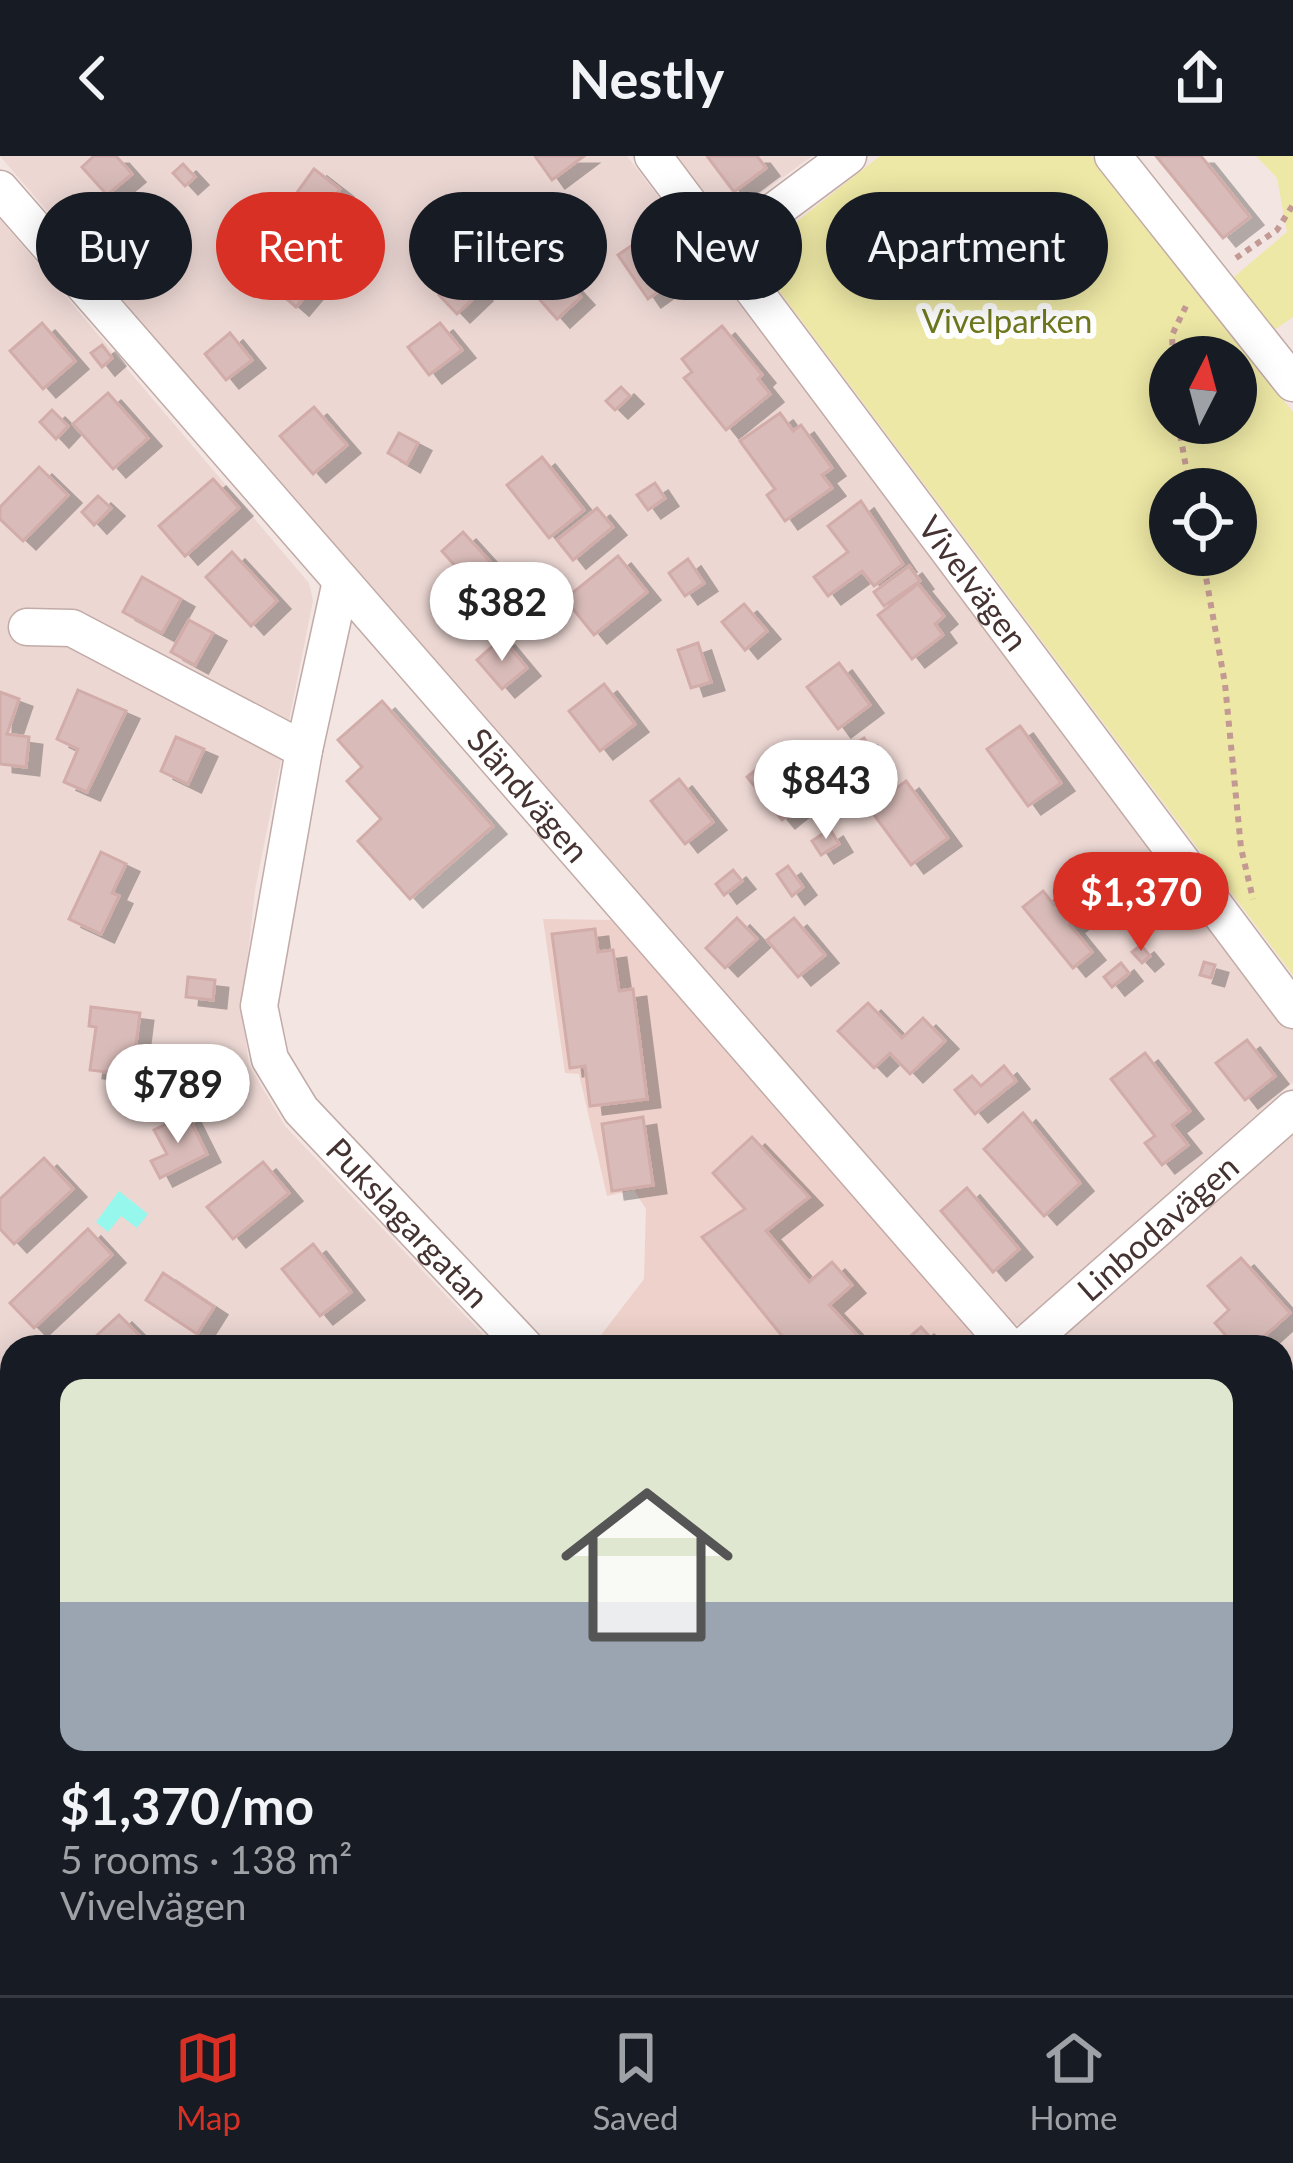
<!DOCTYPE html>
<meta charset="utf-8">
<style>
:root{--surface:#171b24;--page:#242831;--text:#f1f3f6;--muted:#9ea1a6;--line:#363941;--accent:#d93025}
body{margin:0;font-family:Lato,sans-serif;background:var(--page);color:var(--text);height:100vh;display:flex;flex-direction:column;font-size:45px;white-space:nowrap}
*{box-sizing:border-box;margin:0}
p{font-size:39px;color:var(--muted)}
.icon{flex:none;width:66px;height:66px;fill:none;stroke:currentColor;stroke-width:2;stroke-linecap:round;stroke-linejoin:round}
.map{position:relative;flex:1;overflow:hidden}
.details{position:absolute;left:0px;top:1179px;width:1293px;height:660px;display:flex;flex-direction:column;background:var(--surface);border-radius:36px 36px 0 0;box-shadow:0 6px 30px #0003}
.details>*{flex:none}
.top-card{position:absolute;left:36px;top:36px;width:1221px;height:108px;display:flex;gap:24px}
.needle{width:78px;rotate:6deg}
.buttons{position:absolute;left:1149px;top:180px;display:grid;gap:24px}
.buttons a{display:grid;place-items:center;width:108px;height:108px;border-radius:50%;background:var(--surface);box-shadow:0 6px 30px #0003;font-size:60px}
.price{position:absolute;translate:-50% -102px;padding:0 27px;border-radius:42px;background:#fff;color:#222;font-size:39px;line-height:78px;filter:drop-shadow(0 3px 6px #0008)}
.price::after{content:'';position:absolute;left:50%;top:72px;width:36px;height:27px;margin-left:-18px;background:inherit;clip-path:polygon(0 0,100% 0,50% 100%)}
.price.active{background:var(--accent);color:#fff}
ul{padding:0;list-style:none}
li{display:grid;align-content:center;gap:24px;height:636px;padding:0 60px}
li span{display:grid;place-items:center;height:372px;border-radius:24px;color:#555}
li>.icon{margin-inline-start:auto}
span .icon{width:216px;height:216px;fill:#fffc;stroke-width:1}
li b{font-size:51px}
.pill{padding:0 42px;border-radius:54px;background:var(--surface);box-shadow:0 6px 30px #0003;font-size:42px;line-height:108px}
.pill.active{background:var(--accent);color:#fff}
header{display:flex;justify-content:space-between;align-items:center;height:156px;padding:0 60px;background:var(--surface);font-size:54px;font-weight:700}
.menu{display:flex;justify-content:space-around;align-items:center;height:168px;border-top:3px solid var(--line);background:var(--surface);font-size:33px;color:var(--muted)}
.menu a{display:grid;justify-items:center;gap:6px}
.menu .active{color:var(--accent)}
.map>svg:first-child{display:block}
.residential{fill:#ecd7d3}
.education{fill:#eed1ca}
.green{fill:#ede8a5;fill-rule:evenodd}
.water{fill:#96f8ed}
.building{fill:#d9bcb9;stroke:#d2aca9;stroke-width:3;filter:url(#shadow)}
.lines{fill:none;stroke-linecap:round;stroke-linejoin:round}
.minor-casing{stroke:#c2aba7;stroke-width:39}
.path{stroke:#c39993;stroke-width:6;stroke-dasharray:6 6;stroke-linecap:butt}
.minor{stroke:#fff;stroke-width:36}
.labels{text-anchor:middle;stroke-width:12;stroke-linejoin:round;paint-order:stroke}
.park-label{font-size:33px;fill:#6f781e;stroke:#fff}
.street-label{font-size:33px;fill:#453332;stroke:#fff}
</style>
<header><svg class="icon" aria-label="back" viewBox="0 0 24 24"><path d="M15 5l-7 7 7 7"/></svg>Nestly<svg class="icon" aria-label="share" viewBox="0 0 24 24"><path d="M12 15V3M7 8l5-5 5 5M5 13v7h14v-7"/></svg></header>
<div class="map">
<svg width="1293" height="1839" viewBox="0 0 1293 1839">
<defs>
<filter id="shadow"><feDropShadow dx="13" dy="8" stdDeviation="0" flood-color="#0004"/></filter>
</defs>
<rect width="100%" height="100%" fill="#f3e5e2"/>
<g class="residential">
<polygon points="0,0 627,0 1293,865 1293,926 1021,1168 999,1169"/>
<polygon points="677,0 812,0 740,53 714,50"/>
<polygon points="0,63 309,427 313,445 255,734 242,854 249,909 285,970 495,1191 12,1191 12,1266 0,1254"/>
<polygon points="1293,974 1293,1839 1269,1839 1255,1827 1281,1827 1281,1191 1046,1191"/>
<polygon points="12,1627 12,1827 276,1827 263,1839 0,1839 0,1631"/>
<polygon points="328,1827 977,1827 961,1839 315,1839"/>
<polygon points="1038,1827 1203,1827 1215,1839 1021,1839"/>
</g>
<polygon class="education" points="543,763 611,764 970,1172 979,1191 592,1191 644,1123 646,1053 634,1034 607,1040 579,918 565,917"/>
<g class="green">
<path d="M 880,0 L 1091,0 L 1293,256 L 1293,819 L 765,116 L 763,92 ZM 1170,201 L 1236,201 L 1236,267 L 1170,267 ZM 1170,333 L 1236,333 L 1236,399 L 1170,399 Z"/>
<polygon points="1256,0 1293,0 1293,161 1267,179 1228,126 1287,76 1277,22"/>
</g>
<polygon class="water" points="119,1035 148,1058 137,1072 121,1060 108,1076 96,1066"/>
<g class="building">
<polygon points="94,0 116,0 132,18 107,39 82,11"/>
<polygon points="535,0 584,0 552,24"/>
<polygon points="707,0 757,0 766,12 734,36"/>
<polygon points="1156,0 1201,0 1250,61 1223,82"/>
<polygon points="183,8 195,21 185,30 173,17"/>
<polygon points="314,13 340,33 322,57 296,38"/>
<polygon points="453,54 485,94 453,119 422,80"/>
<polygon points="253,55 324,118 296,151 224,88"/>
<polygon points="653,75 683,118 648,143 618,99"/>
<polygon points="152,90 161,102 133,126 123,115"/>
<polygon points="548,105 581,141 557,163 524,126"/>
<polygon points="461,118 479,137 457,158 439,139"/>
<polygon points="42,167 75,205 43,233 10,195"/>
<polygon points="440,167 462,194 429,219 408,191"/>
<polygon points="722,170 762,219 758,223 770,238 726,274 684,222 692,216 682,203"/>
<polygon points="230,177 252,204 226,224 205,198"/>
<polygon points="102,189 112,202 102,211 91,197"/>
<polygon points="621,231 630,240 615,254 606,245"/>
<polygon points="108,237 148,282 113,313 73,268"/>
<polygon points="314,251 347,289 313,318 280,280"/>
<polygon points="52,254 68,270 56,283 40,266"/>
<polygon points="780,257 793,275 801,269 832,312 822,319 832,332 785,365 767,339 775,333 740,285"/>
<polygon points="399,277 418,287 407,308 388,297"/>
<polygon points="542,301 584,354 549,382 507,329"/>
<polygon points="39,311 68,339 23,385 0,363 0,351"/>
<polygon points="213,323 239,352 185,400 159,370"/>
<polygon points="655,327 665,342 648,354 637,339"/>
<polygon points="98,340 111,352 94,369 82,356"/>
<polygon points="861,345 903,408 874,430 862,415 828,440 814,421 848,396 828,370"/>
<polygon points="597,352 613,371 573,404 557,384"/>
<polygon points="463,376 503,420 481,439 442,395"/>
<polygon points="232,396 277,445 251,470 206,421"/>
<polygon points="618,400 647,436 594,479 565,443"/>
<polygon points="688,403 704,427 685,440 669,417"/>
<polygon points="909,410 920,425 884,450 874,436"/>
<polygon points="142,421 181,443 162,477 123,456"/>
<polygon points="918,428 944,460 935,468 943,479 912,503 878,459"/>
<polygon points="744,448 767,475 745,494 722,466"/>
<polygon points="189,464 213,477 195,509 171,496"/>
<polygon points="502,482 527,512 502,533 477,504"/>
<polygon points="698,487 711,526 691,532 678,494"/>
<polygon points="839,507 870,549 838,573 807,531"/>
<polygon points="604,528 635,568 600,595 569,555"/>
<polygon points="78,534 126,555 87,636 64,626 78,593 57,583"/>
<polygon points="0,536 19,543 7,578 29,581 26,611 0,608"/>
<polygon points="382,545 493,670 410,743 358,685 381,663 347,625 362,611 338,584"/>
<polygon points="1020,570 1061,627 1028,650 987,593"/>
<polygon points="176,581 204,593 188,628 161,615"/>
<polygon points="864,582 881,609 840,636 823,609"/>
<polygon points="786,589 821,632 782,664 747,621"/>
<polygon points="679,623 713,666 685,688 651,645"/>
<polygon points="906,625 948,682 911,709 869,652"/>
<polygon points="830,673 839,688 821,699 812,685"/>
<polygon points="101,696 126,708 112,737 119,740 101,778 69,763"/>
<polygon points="788,710 803,731 792,740 777,718"/>
<polygon points="733,714 742,725 724,739 716,728"/>
<polygon points="1043,735 1054,749 1067,739 1083,759 1070,769 1092,796 1073,812 1023,751"/>
<polygon points="737,762 757,783 725,812 706,792"/>
<polygon points="794,762 825,799 798,821 767,784"/>
<polygon points="595,773 598,796 613,794 619,835 633,833 647,943 590,950 585,910 570,912 552,778"/>
<polygon points="1141,789 1150,800 1142,807 1132,796"/>
<polygon points="1204,806 1215,809 1211,822 1200,819"/>
<polygon points="1121,807 1129,817 1112,831 1104,821"/>
<polygon points="188,821 215,824 213,844 186,841"/>
<polygon points="868,847 902,882 923,862 945,885 910,918 890,897 874,912 838,875"/>
<polygon points="91,851 140,857 132,919 90,914 96,871 89,870"/>
<polygon points="1247,884 1275,920 1245,944 1216,907"/>
<polygon points="1145,897 1190,955 1172,969 1188,989 1162,1009 1145,987 1155,980 1111,923"/>
<polygon points="1004,910 1016,925 975,958 955,934 972,920 981,930"/>
<polygon points="1023,957 1080,1027 1044,1060 984,993"/>
<polygon points="187,958 207,998 160,1022 151,1005 167,998 154,974"/>
<polygon points="643,961 653,1029 612,1035 602,968"/>
<polygon points="752,981 809,1041 766,1075 809,1126 832,1106 852,1129 829,1149 868,1191 791,1191 702,1081 745,1053 713,1017"/>
<polygon points="44,1002 73,1033 14,1088 0,1073 0,1043"/>
<polygon points="263,1006 289,1037 233,1083 207,1051"/>
<polygon points="967,1032 1019,1093 993,1116 941,1055"/>
<polygon points="88,1073 112,1099 34,1172 10,1147"/>
<polygon points="313,1088 351,1136 320,1160 282,1113"/>
<polygon points="1241,1102 1290,1157 1252,1191 1236,1191 1215,1167 1229,1154 1208,1130"/>
<polygon points="163,1117 214,1151 197,1178 146,1144"/>
<polygon points="119,1159 147,1187 143,1191 104,1191 95,1181"/>
<polygon points="921,1171 939,1191 898,1191"/>
<polygon points="0,1342 12,1354 12,1476 6,1482 0,1476"/>
<polygon points="0,1532 12,1544 12,1615 0,1603"/>
<polygon points="1284,1672 1293,1688 1281,1701 1281,1675"/>
<polygon points="0,1693 12,1705 12,1783 0,1770"/>
<polygon points="148,1827 178,1827 188,1839 134,1839"/>
<polygon points="406,1827 460,1827 447,1839 417,1839"/>
<polygon points="846,1827 907,1827 890,1839 855,1839"/>
<polygon points="1081,1827 1125,1827 1129,1832 1145,1827 1154,1839 1084,1839"/>
</g>
<g class="lines">
<g class="minor-casing">
<g id="minor">
<path id="s1" d="M 653,0 L 1293,854"/>
<polyline points="1113,0 1293,227"/>
<path id="s2" d="M 0,33 L 1009,1191"/>
<polyline points="722,94 848,0"/>
<path id="s3" d="M 341,425 L 304,594 L 259,850 L 270,903 L 301,954 L 525,1191"/>
<polyline points="27,471 72,472 304,594"/>
<path id="s4" d="M 1023,1191 L 1293,953"/>
<polyline points="0,1269 12,1282"/>
<polyline points="211,1827 222,1839"/>
<polyline points="1219,1827 1232,1839"/>
<polyline points="292,1839 306,1827"/>
<polyline points="991,1839 1008,1827"/>
</g>
</g>
<g class="path">
<polyline points="1236,102 1277,74 1293,49"/>
<polyline points="1173,201 1172,179 1187,148"/>
<polyline points="1178,267 1190,333"/>
<polyline points="1202,399 1225,528 1241,692 1253,743"/>
<polyline points="87,1839 98,1827"/>
</g>
<use href="#minor" class="minor"/>
</g>
<g class="labels">
<g class="park-label">
<text x="1007" y="177">Vivelparken</text>
</g>
<g class="street-label">
<text dy="12" stroke="none"><textPath href="#s1" startOffset="534">Vivelvägen</textPath></text>
<text dy="12" stroke="none"><textPath href="#s2" startOffset="804">Sländvägen</textPath></text>
<text dy="12" stroke="none"><textPath href="#s3" startOffset="702">Pukslagargatan</textPath></text>
<text dy="12" stroke="none"><textPath href="#s4" startOffset="180">Linbodavägen</textPath></text>
</g>
</g>
</svg>
<div class="buttons">
<a><svg class="needle" viewBox="-14 -14 28 28"><path d="M0-13l5 13h-10z" fill="#e53935"/><path d="M0 13l5-13h-10z" fill="#9ea1a6"/></svg></a>
<a><svg class="icon" aria-label="locate" viewBox="0 0 24 24"><circle cx="12" cy="12" r="6"/><path d="M12 2v4M12 18v4M2 12h4M18 12h4"/></svg></a>
</div>
<b class="price" style="left:502px;top:508px">$382</b>
<b class="price" style="left:826px;top:686px">$843</b>
<b class="price active" style="left:1141px;top:798px">$1,370</b>
<b class="price" style="left:178px;top:990px">$789</b>
<div class="top-card">
<a class="pill">Buy</a>
<a class="pill active">Rent</a>
<a class="pill">Filters</a>
<a class="pill">New</a>
<a class="pill">Apartment</a>
</div>
<section class="details">
<ul>
<li><span style="background:linear-gradient(#dfe7d0 60%,#9aa5b1 0)"><svg class="icon" aria-label="home" viewBox="0 0 24 24"><path d="M3 11l9-7 9 7M6 9v11h12V9"/></svg></span><div><b>$1,370/mo</b><p>5 rooms · 138 m²</p><p>Vivelvägen</p></div></li>
</ul>
</section>
</div>
<nav class="menu">
<a class="active"><svg class="icon" aria-label="map" viewBox="0 0 24 24"><path d="M3 6l6-2 6 2 6-2v14l-6 2-6-2-6 2zM9 4v14M15 6v14"/></svg>Map</a>
<a><svg class="icon" aria-label="saved" viewBox="0 0 24 24"><path d="M7 4h10v16l-5-4-5 4z"/></svg>Saved</a>
<a><svg class="icon" aria-label="home" viewBox="0 0 24 24"><path d="M3 11l9-7 9 7M6 9v11h12V9"/></svg>Home</a>
</nav>
